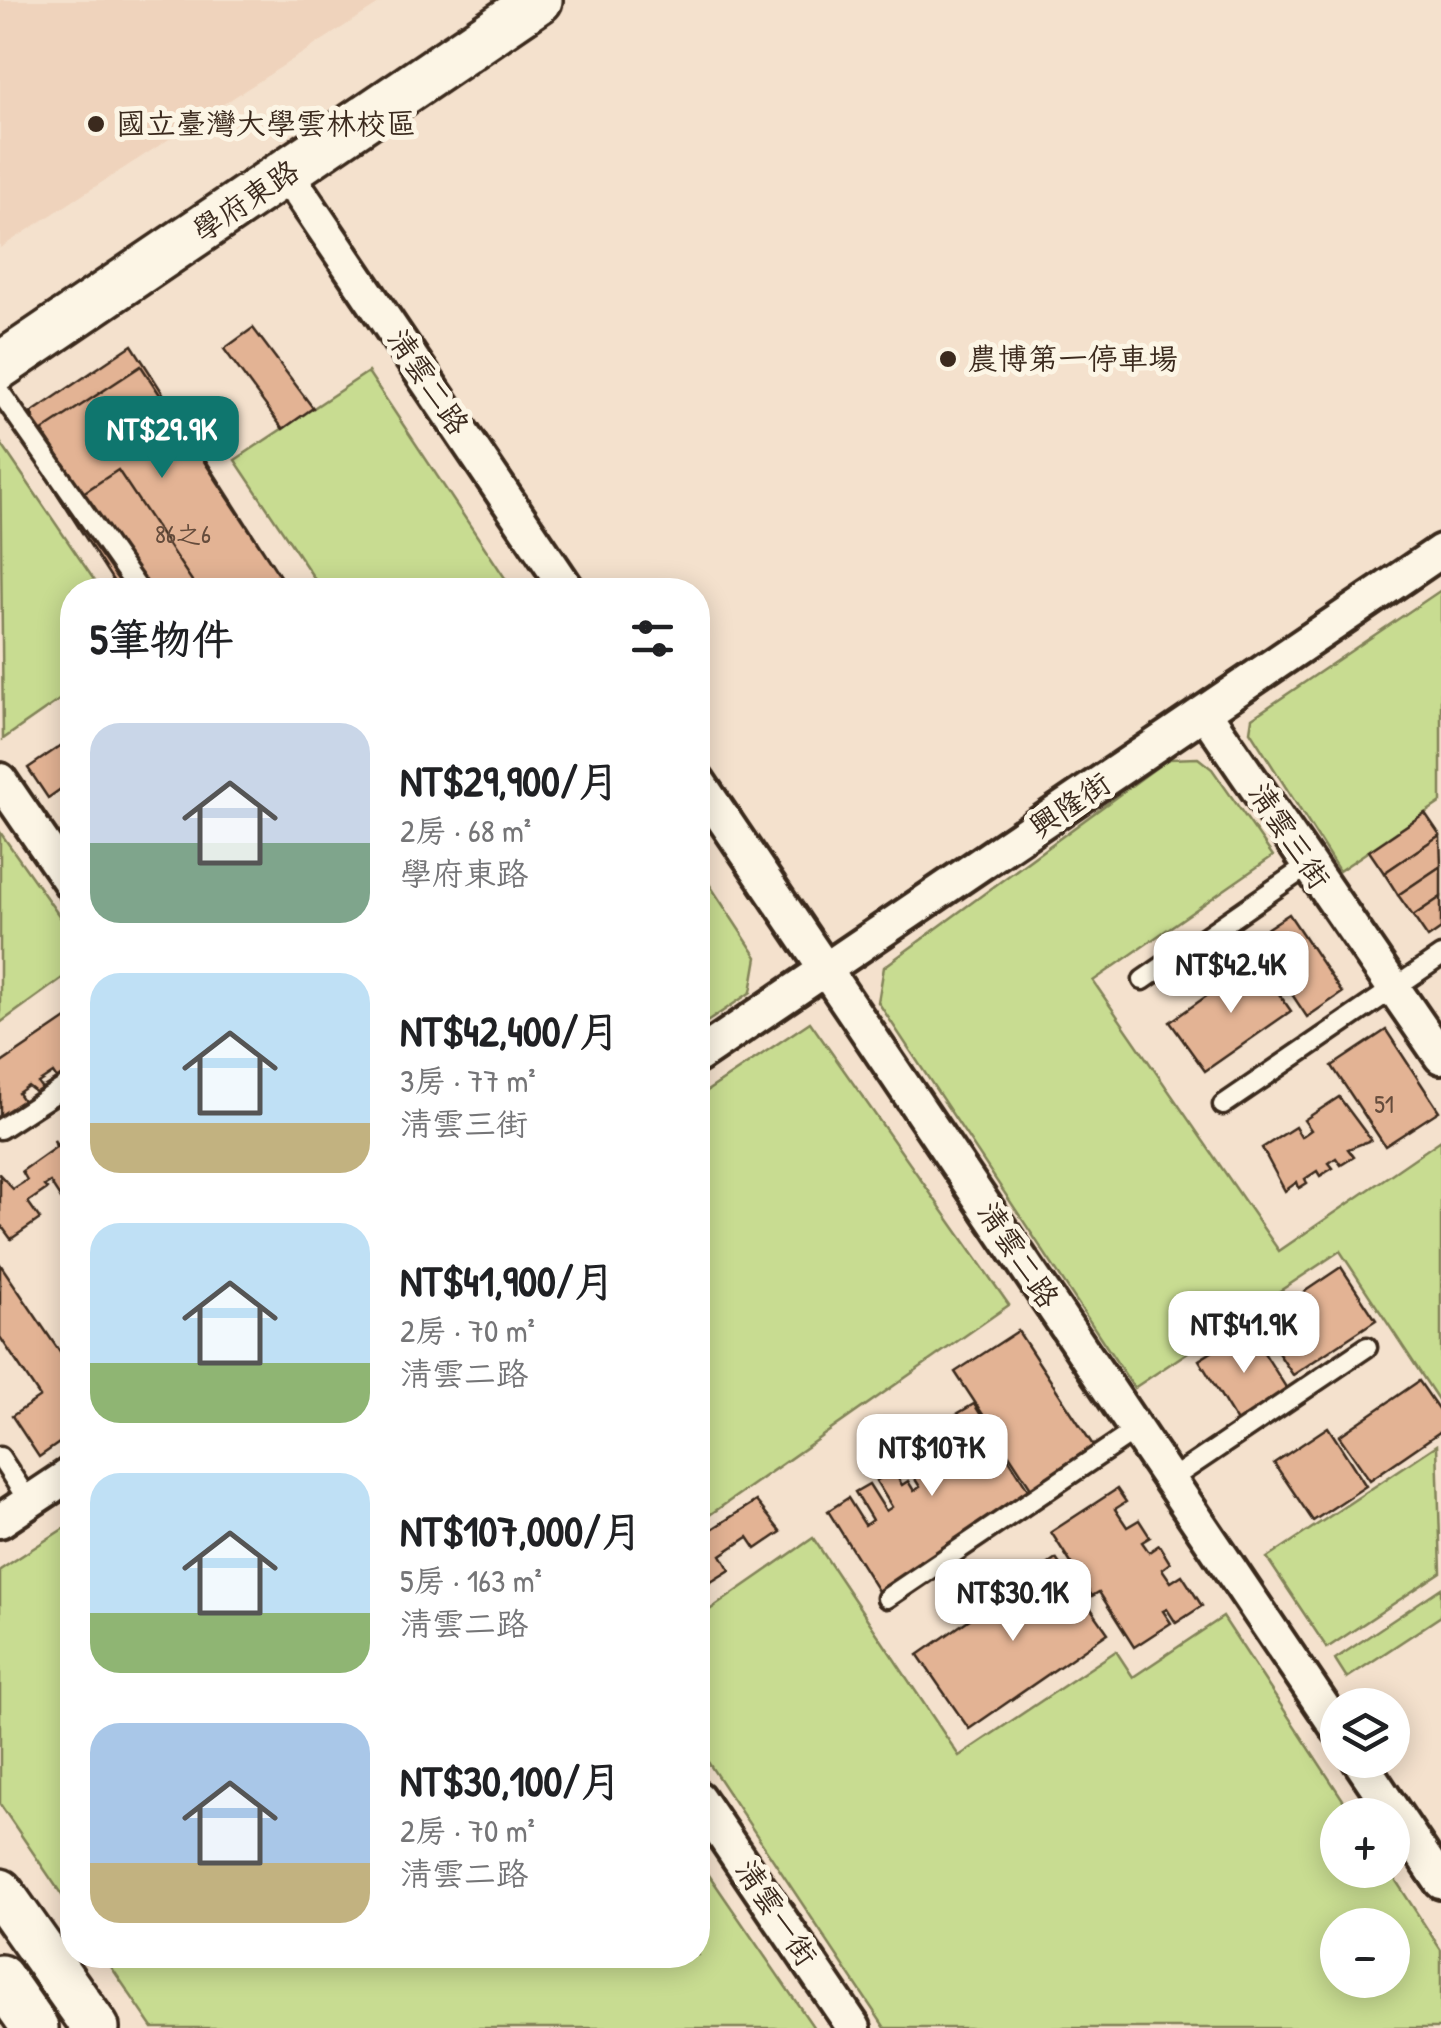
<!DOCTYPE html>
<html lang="zh-TW">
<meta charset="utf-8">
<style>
:root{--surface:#fff;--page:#f2f2f2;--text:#202124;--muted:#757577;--accent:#0f766e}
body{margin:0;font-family:"Patrick Hand","LXGW WenKai TC",sans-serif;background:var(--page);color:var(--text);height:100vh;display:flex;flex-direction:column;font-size:38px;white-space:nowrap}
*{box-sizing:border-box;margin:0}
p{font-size:32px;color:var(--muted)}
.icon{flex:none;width:55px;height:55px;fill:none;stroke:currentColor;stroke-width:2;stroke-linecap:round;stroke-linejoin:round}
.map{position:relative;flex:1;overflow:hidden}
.side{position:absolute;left:60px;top:578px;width:650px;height:1390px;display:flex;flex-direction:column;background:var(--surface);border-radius:40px;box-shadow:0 5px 25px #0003}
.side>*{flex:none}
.fabs{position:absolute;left:1320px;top:1688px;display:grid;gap:20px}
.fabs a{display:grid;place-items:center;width:90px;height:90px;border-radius:50%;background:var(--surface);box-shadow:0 5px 25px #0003;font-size:50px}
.price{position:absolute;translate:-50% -85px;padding:0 22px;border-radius:20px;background:#fff;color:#222;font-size:32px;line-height:65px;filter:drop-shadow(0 2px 5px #0008)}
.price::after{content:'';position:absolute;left:50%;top:60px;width:30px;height:22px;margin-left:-15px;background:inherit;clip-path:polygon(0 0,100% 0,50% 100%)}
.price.active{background:var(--accent);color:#fff}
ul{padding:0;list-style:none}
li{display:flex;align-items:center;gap:30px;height:250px;padding:0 30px}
li span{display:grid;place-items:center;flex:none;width:280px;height:200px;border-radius:30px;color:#555}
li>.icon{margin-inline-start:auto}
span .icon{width:120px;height:120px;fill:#fffc;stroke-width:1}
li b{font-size:42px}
h2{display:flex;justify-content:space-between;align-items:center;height:120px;padding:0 30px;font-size:42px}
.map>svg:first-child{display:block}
.built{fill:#efd3bc}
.green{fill:#c8dc91;stroke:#828358;stroke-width:2.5;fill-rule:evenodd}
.building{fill:#e3b394;stroke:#3b2a1e;stroke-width:2.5}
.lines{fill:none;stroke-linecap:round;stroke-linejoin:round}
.lane-casing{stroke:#3b2a1e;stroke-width:25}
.street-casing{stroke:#3b2a1e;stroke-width:40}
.secondary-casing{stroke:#3b2a1e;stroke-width:52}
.lane{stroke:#fcf5e5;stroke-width:18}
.street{stroke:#fcf5e5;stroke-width:32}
.secondary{stroke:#fcf5e5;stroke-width:45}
.poi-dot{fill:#3b2a1e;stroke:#fcf5e5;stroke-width:4}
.labels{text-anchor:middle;stroke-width:10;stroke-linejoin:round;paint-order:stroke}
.number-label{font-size:25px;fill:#654c3c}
.poi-label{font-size:30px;fill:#3b2a1e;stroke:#fcf5e5;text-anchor:start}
.street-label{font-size:30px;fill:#3b2a1e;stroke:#fcf5e5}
</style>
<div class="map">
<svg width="1441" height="2028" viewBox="0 0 1441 2028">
<rect width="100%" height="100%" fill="#f4e1cd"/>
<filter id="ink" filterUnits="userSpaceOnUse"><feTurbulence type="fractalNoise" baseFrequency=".01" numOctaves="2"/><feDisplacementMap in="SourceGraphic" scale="20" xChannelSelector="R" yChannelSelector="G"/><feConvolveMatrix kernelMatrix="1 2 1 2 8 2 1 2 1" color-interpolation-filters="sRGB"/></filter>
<g filter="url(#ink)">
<polygon class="built" points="0,0 385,0 0,248"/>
<g class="green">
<polygon points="368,372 513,590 297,590 314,578 235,460"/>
<polygon points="0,442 101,590 72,590 72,691 3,739"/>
<polygon points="1441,590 1441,802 1339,871 1250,731 1252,718"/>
<polygon points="1198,758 1212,769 1273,856 1093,981 1279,1251 1441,1140 1441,1404 1340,1251 1134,1388 878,1002 884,967 1168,759"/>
<polygon points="0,832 72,934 72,971 0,1023"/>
<polygon points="698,867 757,957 751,992 698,1028"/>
<polygon points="810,1022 1009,1305 698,1523 698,1097"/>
<polygon points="1437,1445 1441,1572 1327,1648 1267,1558"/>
<polygon points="72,1523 72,1910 0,1804 0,1570"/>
<path d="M 813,1538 L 959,1756 L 1116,1651 L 1133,1677 L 1223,1617 L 1353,1815 L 1338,1815 L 1338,1870 L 1389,1870 L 1441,1950 L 1441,2028 L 885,2028 L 698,1747 L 698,1618 ZM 1338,1925 L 1392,1925 L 1392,1980 L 1338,1980 Z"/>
<polygon points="1441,1588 1441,1616 1347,1678 1335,1659"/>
<polygon points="698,1859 814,2028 153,2028 103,1955 698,1955"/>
</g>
<g class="building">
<polygon points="253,328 313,408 283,429 224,349"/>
<polygon points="132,345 280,576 258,590 119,590 16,430 34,418 31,413"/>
<polygon points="141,366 279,575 256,590 198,590 118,470 83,493 42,431"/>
<polygon points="72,738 72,781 48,798 28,768"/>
<polygon points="1425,813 1440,835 1384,873 1369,851"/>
<polygon points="1440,835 1441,866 1398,895 1384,873"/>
<polygon points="1441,866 1441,897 1413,916 1398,895"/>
<polygon points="1441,897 1441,929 1428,938 1413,916"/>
<polygon points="1289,914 1342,993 1307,1017 1254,937"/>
<polygon points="1256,961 1291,1011 1205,1071 1170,1022"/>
<polygon points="72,1015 72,1085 61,1085 53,1073 38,1083 46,1094 42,1097 28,1086 18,1093 28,1108 0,1123 0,1064"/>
<polygon points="1386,1030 1439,1111 1385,1146 1332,1066"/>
<polygon points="1339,1097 1371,1140 1348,1149 1354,1157 1341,1165 1336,1158 1329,1163 1333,1168 1320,1176 1317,1171 1305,1179 1307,1183 1299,1188 1297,1182 1285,1191 1262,1148 1295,1127 1301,1137 1311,1130 1304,1120"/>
<polygon points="54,1140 63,1155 72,1148 72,1192 61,1199 50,1182 44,1186 47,1189 28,1202 40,1219 11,1239 0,1224 0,1175 13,1189 27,1180 22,1171 56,1147"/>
<polygon points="0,1264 72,1370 72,1434 39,1457 12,1416 40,1397 0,1337"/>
<polygon points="1341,1267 1376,1320 1293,1375 1258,1323"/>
<polygon points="1249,1329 1289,1392 1238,1424 1199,1360"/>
<polygon points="1018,1331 1104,1462 1041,1503 955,1372"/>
<polygon points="1419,1381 1441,1413 1441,1431 1370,1480 1339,1436"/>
<polygon points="974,1404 1031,1494 878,1591 828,1511 848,1498 865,1525 872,1520 855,1492 869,1484 886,1511 892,1507 876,1481 893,1470 902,1485 908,1481 914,1491 920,1487 900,1455 945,1426 961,1447 945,1421"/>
<polygon points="1328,1427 1366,1486 1313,1521 1274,1463"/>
<polygon points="1117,1489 1126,1502 1115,1509 1127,1527 1139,1520 1150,1537 1142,1542 1149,1552 1159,1545 1170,1563 1162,1569 1171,1582 1182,1575 1202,1606 1176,1623 1167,1609 1163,1611 1171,1623 1134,1647 1099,1592 1092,1596 1051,1532"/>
<polygon points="756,1501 781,1532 756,1549 748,1537 721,1555 730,1570 698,1590 698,1538"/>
<polygon points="1056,1559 1108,1633 969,1729 918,1655"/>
</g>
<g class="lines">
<g class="lane-casing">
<g id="lane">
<polyline points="0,392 139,590"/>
<polyline points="1143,980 1309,865"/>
<polyline points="1223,1105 1441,956"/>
<polyline points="0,1129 72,1082"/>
<polyline points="0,1457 29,1502"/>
<polyline points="1170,1480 1367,1347"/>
<polyline points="887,1598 1136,1430"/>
</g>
</g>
<g class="street-casing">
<g id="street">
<polyline points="287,174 568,590"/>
<polyline points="1205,713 1441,1057"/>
<polyline points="0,780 72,885"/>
<polyline points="698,781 1338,1729"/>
<polyline points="698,1056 1441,551"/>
<polyline points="0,1521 72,1473"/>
<polyline points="1359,1760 1441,1882"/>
<polyline points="698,1798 854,2028"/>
</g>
</g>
<g class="secondary-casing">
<g id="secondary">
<polyline points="0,366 539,0"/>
<polyline points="0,1892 96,2028"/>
<polyline points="0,1978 35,2028"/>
</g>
</g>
<use href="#lane" class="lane"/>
<use href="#street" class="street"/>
<use href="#secondary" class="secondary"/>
</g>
</g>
<g class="poi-dot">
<circle cx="96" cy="124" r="10"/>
<circle cx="948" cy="359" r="10"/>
</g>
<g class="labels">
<g class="number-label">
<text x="183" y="543">86之6</text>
<text x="1384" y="1113">51</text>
</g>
<g class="poi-label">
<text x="116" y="134">國立臺灣大學雲林校區</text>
<text x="968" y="369">農博第一停車場</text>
</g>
<g class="street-label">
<text transform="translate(246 201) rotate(-34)" y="10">學府東路</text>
<text transform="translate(428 382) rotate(56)" y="10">清雲二路</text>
<text transform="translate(1070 805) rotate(-34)" y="10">興隆街</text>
<text transform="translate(1289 836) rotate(56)" y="10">清雲三街</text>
<text transform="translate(1018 1255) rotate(56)" y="10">清雲二路</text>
<text transform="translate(776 1913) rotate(56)" y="10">清雲一街</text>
</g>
</g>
</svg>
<div class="fabs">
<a><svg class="icon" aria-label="layers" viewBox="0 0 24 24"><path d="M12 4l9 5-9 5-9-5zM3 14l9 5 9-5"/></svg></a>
<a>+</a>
<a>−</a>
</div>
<b class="price active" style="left:162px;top:481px">NT$29.9K</b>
<b class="price" style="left:1231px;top:1016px">NT$42.4K</b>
<b class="price" style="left:1244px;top:1376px">NT$41.9K</b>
<b class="price" style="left:932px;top:1499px">NT$107K</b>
<b class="price" style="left:1013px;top:1644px">NT$30.1K</b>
<section class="side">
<h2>5筆物件<svg class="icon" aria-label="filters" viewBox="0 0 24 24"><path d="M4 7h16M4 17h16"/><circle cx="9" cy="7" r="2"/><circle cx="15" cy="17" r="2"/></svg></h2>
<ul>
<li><span style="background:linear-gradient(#c9d6e8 60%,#7fa58c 0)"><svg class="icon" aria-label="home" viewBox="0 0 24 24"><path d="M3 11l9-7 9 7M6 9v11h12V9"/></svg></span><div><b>NT$29,900/月</b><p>2房 · 68 m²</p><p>學府東路</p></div></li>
<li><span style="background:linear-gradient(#bfe0f5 75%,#c2b280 0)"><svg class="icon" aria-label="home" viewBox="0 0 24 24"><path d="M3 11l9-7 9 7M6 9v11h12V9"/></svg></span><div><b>NT$42,400/月</b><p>3房 · 77 m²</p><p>清雲三街</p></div></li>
<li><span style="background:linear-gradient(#bfe0f5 70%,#8fb573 0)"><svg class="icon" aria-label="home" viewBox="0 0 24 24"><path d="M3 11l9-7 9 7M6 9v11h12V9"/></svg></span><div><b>NT$41,900/月</b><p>2房 · 70 m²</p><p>清雲二路</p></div></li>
<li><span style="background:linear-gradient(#bfe0f5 70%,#8fb573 0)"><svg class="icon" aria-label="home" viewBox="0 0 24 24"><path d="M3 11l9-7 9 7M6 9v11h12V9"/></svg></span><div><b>NT$107,000/月</b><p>5房 · 163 m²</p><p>清雲二路</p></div></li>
<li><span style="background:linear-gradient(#a9c7e8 70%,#c2b280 0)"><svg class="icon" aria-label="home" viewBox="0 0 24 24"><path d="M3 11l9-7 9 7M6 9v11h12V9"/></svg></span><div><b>NT$30,100/月</b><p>2房 · 70 m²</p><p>清雲二路</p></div></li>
</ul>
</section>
</div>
